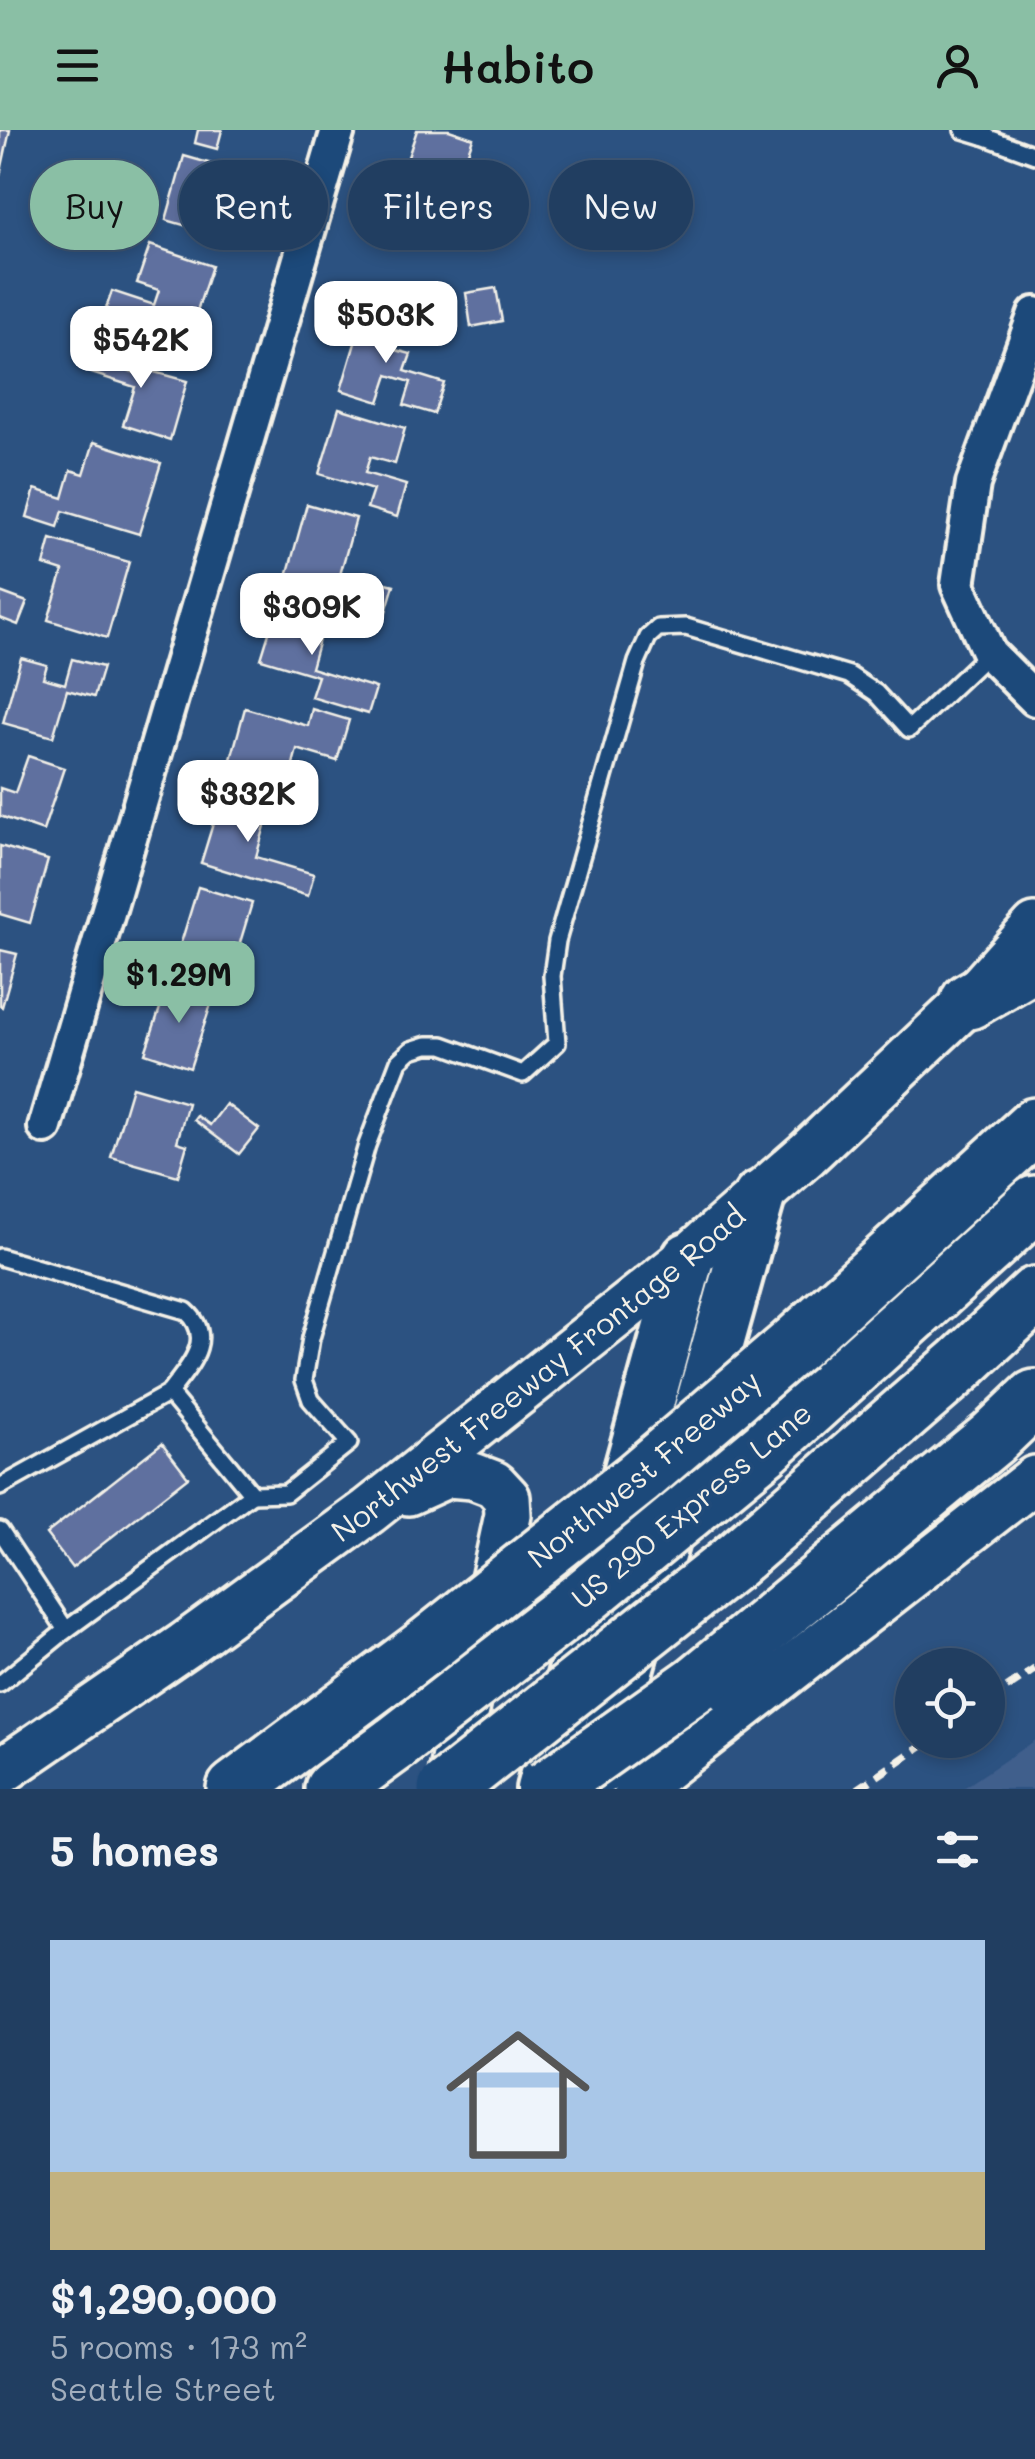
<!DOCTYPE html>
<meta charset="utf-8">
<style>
:root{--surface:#213e61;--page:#2d496a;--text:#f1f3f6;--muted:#a2aebd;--line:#3e5776;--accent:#8abfa5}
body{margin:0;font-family:Mali,sans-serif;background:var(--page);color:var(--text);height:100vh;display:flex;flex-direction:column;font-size:38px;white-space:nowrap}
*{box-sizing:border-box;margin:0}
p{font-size:32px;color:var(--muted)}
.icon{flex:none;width:55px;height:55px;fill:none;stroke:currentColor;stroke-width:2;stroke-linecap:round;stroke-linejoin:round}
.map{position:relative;height:1659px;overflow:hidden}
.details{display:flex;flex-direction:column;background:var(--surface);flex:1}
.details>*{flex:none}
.hud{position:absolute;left:30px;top:30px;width:975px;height:90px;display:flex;gap:20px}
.fabs{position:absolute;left:895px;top:1518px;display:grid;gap:20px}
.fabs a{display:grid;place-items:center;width:110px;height:110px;border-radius:50%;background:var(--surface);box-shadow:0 5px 15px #0003,0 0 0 2px var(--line);font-size:50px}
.price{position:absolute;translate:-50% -85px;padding:0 22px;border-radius:20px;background:#fff;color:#222;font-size:32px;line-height:65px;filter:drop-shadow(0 2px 5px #0008)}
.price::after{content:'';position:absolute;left:50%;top:60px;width:30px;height:22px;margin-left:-15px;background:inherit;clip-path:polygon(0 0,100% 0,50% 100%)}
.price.on{background:var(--accent);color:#111}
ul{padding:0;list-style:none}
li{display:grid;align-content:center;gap:20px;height:530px;padding:0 50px}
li+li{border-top:2px solid var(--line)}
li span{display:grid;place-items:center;height:310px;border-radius:0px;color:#555}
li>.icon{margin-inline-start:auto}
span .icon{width:180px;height:180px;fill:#fffc;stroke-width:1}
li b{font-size:42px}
h2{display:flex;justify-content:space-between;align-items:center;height:120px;padding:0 50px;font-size:42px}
.pill{padding:0 35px;border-radius:45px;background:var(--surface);box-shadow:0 5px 15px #0003,0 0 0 2px var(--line);font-size:35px;line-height:90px}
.pill.on{background:var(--accent);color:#111}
header{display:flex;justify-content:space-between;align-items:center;height:130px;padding:0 50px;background:var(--accent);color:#111;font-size:45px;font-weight:600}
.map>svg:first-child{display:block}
.built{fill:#3f5e8c}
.building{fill:#5f709f;stroke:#f4f1e8;stroke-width:2.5}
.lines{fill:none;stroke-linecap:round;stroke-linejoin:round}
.service-casing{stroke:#f4f1e8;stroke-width:22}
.minor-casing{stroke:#f4f1e8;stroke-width:40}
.secondary-casing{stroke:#f4f1e8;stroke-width:52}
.primary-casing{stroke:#f4f1e8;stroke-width:58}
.motorway-casing{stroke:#f4f1e8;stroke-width:62}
.service{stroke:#1f4a7a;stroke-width:15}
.minor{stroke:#1f4a7a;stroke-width:32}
.secondary{stroke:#1f4a7a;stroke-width:45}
.primary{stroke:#1f4a7a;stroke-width:50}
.motorway{stroke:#1f4a7a;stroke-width:55}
.rail{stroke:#f4f1e8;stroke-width:8;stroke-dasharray:15 8;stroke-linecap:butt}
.motorway-bridge-casing{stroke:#f4f1e8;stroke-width:62;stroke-linecap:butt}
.motorway-bridge{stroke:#1f4a7a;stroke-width:55}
.labels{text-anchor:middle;stroke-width:8;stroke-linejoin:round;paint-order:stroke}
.street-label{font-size:30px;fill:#f4f1e8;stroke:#1f4a7a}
</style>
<header><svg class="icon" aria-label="menu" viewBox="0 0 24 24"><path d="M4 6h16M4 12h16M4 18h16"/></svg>Habito<svg class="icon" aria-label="person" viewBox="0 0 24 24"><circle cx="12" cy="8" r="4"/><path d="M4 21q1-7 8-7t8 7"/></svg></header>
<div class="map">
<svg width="1035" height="1659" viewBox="0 0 1035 1659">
<rect width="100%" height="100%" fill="#2c5281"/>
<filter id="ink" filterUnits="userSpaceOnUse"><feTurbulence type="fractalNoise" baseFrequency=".01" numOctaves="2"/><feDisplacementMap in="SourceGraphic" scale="20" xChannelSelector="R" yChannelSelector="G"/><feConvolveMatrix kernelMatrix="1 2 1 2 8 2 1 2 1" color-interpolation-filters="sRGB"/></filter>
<g filter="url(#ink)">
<polygon class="built" points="1035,1610 1035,1659 962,1659"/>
<g class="building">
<polygon points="0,0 10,0 0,46"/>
<polygon points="198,0 222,0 217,19 195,13"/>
<polygon points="417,0 449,0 473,8 450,74 398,57"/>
<polygon points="184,26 233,40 215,104 166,90"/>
<polygon points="150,115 212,136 190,202 138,185 132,203 101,193 112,161 154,175 159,160 137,153"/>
<polygon points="496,158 502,191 471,197 466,163"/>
<polygon points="364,183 403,194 396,220 411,224 405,241 444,253 434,284 404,275 411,252 388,245 379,272 341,260"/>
<polygon points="95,208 126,217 120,238 145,246 147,240 187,251 170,310 123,295 135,257 85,241"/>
<polygon points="339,278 405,298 395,334 370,327 365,343 406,355 397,387 367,378 373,360 319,344"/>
<polygon points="94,312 161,333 139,404 63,381 58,397 27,387 35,359 63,368 71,340 84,344"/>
<polygon points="307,374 356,388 336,459 287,446"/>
<polygon points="51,409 129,432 107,508 48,490 63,441 44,435"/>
<polygon points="363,447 394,455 385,485 355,477"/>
<polygon points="0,462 27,472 18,495 0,488"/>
<polygon points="278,474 325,488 311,538 376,558 368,584 311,567 318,546 261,529"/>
<polygon points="21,528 47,535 43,548 65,554 72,529 103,537 94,567 67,560 53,607 3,593"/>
<polygon points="245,578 308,596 312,579 349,590 337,631 297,619 286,661 227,644"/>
<polygon points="28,626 64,638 43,701 0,686 0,658 15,663"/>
<polygon points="223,661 271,675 256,727 314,744 308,766 201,733"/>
<polygon points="0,716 48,730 30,793 0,784"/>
<polygon points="198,757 252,773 229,849 175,833"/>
<polygon points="0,820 17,824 2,877 0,876"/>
<polygon points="168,854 213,868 190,938 145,923"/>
<polygon points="132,957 188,973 177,1012 187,1015 178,1046 111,1027"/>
<polygon points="226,974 259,999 239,1024 194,990 197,986 210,995"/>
<polygon points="162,1313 188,1347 72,1438 46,1404"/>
</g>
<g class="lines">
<g class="service-casing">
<g id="service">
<polyline points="963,0 983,6"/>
<polyline points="985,0 983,6 1035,25"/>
<path d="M 0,1127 L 186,1181 C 217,1209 188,1237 169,1263"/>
<polyline points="0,1357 169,1263 252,1364 66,1500 0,1554"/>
<polyline points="252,1364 286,1363 349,1313 311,1270 304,1250 311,1208 367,1015 399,931 411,920 427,915 443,915 523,944 557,913 552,846 557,811 637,532 648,507 658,498 686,497 849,545 876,563 909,599 989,523"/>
<polyline points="0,1400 66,1500"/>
</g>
</g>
<g class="minor-casing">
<g id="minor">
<polyline points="1035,184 973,354 958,455 989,523 1035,569"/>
<polyline points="45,997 338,0"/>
</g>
</g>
<g class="secondary-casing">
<g id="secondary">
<polyline points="408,1362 448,1344 473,1346 494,1354 507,1368 508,1385 449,1659"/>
<path id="s1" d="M 0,1642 L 185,1515 L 369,1381 L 688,1128 L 807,1024 L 969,871 L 1035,797"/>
<polyline points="637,1659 1035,1349"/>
</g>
</g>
<g class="primary-casing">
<g id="primary">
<polyline points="599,1640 759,1067"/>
<polyline points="542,1659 688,1128"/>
</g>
</g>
<g class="motorway-casing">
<g id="motorway">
<polyline points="969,871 1024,839 1035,828"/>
<polyline points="795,1214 1035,996"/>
<polyline points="766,1317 1035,1074"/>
<polyline points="732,1433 960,1235 1035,1165"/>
<polyline points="697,1553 993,1308 1035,1268"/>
<polyline points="235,1659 423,1519"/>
<polyline points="333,1659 396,1613"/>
</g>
</g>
<use href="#service" class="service"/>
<use href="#minor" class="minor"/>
<use href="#secondary" class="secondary"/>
<use href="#primary" class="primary"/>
<use href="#motorway" class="motorway"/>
<g class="rail">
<polyline points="988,1571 1035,1539"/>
<polyline points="858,1659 930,1610"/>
</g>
<g class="motorway-bridge-casing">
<g id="motorway-bridge">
<path id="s2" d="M 423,1519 L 637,1349 L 795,1214"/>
<polyline points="396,1613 582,1469 766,1317"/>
<polyline points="446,1659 732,1433"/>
<polyline points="547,1659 697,1553"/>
</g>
</g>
<use href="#motorway-bridge" class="motorway-bridge"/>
</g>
</g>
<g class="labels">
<g class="street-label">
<text dy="10" stroke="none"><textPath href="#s1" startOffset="670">Northwest Freeway Frontage Road</textPath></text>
<text dy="10" stroke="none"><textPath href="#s2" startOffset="285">Northwest Freeway</textPath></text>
<text transform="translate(692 1376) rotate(-40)" y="10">US 290 Express Lane</text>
</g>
</g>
</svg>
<div class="fabs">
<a><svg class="icon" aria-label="locate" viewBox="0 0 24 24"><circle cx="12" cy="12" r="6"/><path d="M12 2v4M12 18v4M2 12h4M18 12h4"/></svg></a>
</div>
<b class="price" style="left:386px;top:236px">$503K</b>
<b class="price" style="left:141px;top:261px">$542K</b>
<b class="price" style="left:312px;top:528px">$309K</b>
<b class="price" style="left:248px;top:715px">$332K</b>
<b class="price on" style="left:179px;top:896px">$1.29M</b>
<div class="hud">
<a class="pill on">Buy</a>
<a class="pill">Rent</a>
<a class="pill">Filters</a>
<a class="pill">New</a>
</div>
</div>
<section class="details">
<h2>5 homes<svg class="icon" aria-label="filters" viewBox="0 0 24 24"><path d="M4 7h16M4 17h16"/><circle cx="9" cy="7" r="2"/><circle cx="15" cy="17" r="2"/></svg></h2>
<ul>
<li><span style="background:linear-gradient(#a9c7e8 75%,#c2b280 0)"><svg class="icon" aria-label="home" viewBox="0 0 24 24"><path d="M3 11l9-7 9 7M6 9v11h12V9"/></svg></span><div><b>$1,290,000</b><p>5 rooms · 173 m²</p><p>Seattle Street</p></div></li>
</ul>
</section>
